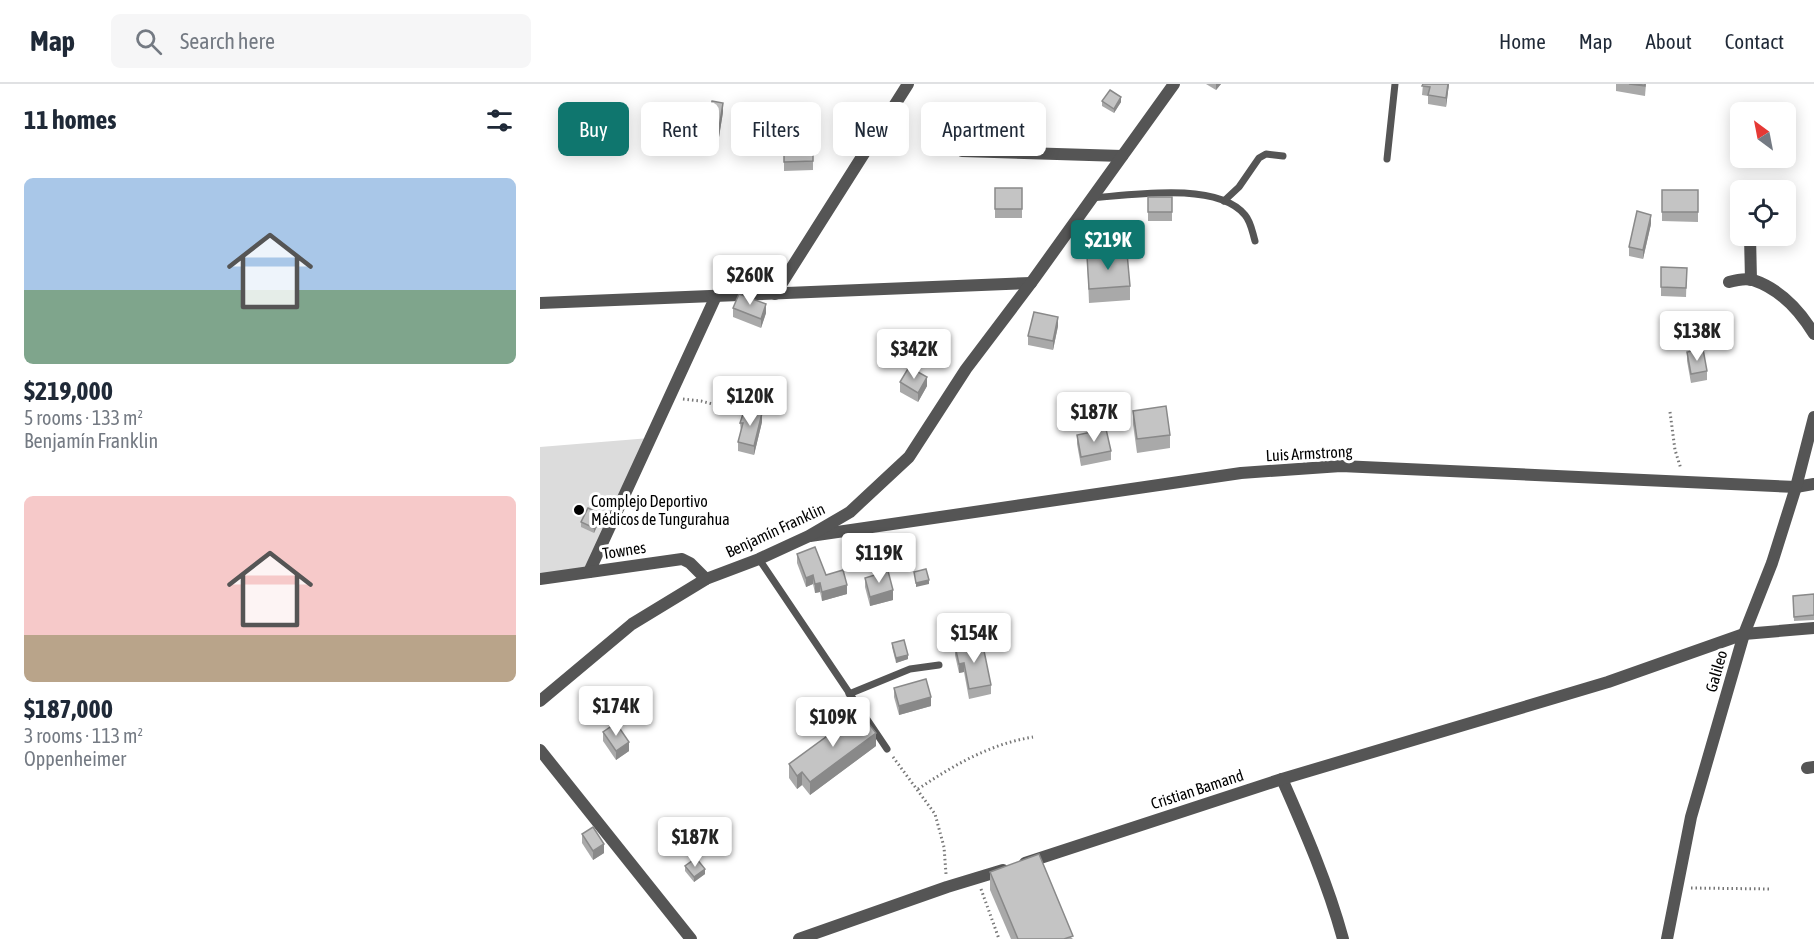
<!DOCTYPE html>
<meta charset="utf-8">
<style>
:root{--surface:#fff;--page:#f6f6f7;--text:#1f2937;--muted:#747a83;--line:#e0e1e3;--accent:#0f766e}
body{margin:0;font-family:"Asap Condensed",sans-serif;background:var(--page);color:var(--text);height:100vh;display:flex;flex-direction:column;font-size:22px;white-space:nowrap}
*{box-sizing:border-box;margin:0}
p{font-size:20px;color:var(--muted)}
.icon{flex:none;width:33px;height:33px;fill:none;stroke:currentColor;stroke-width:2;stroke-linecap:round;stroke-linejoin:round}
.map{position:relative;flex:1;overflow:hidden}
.details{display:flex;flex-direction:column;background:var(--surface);width:540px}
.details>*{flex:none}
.top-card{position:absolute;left:18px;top:18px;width:570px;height:54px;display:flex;gap:12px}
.needle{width:39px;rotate:328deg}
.buttons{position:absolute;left:1190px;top:18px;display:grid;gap:12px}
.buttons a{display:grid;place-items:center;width:66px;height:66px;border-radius:9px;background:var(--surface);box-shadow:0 3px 15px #0003;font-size:30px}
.price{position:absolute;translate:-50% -51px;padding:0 14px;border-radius:6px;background:#fff;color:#222;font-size:20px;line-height:39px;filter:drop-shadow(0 2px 3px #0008)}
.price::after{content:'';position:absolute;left:50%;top:36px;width:18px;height:14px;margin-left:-9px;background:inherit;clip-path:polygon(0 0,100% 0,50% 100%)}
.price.selected{background:var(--accent);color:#fff}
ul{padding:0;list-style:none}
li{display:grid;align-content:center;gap:12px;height:318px;padding:0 24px}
li span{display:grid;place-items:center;height:186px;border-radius:9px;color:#555}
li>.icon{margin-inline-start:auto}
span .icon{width:108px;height:108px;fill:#fffc;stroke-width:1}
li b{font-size:26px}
h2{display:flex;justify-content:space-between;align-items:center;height:72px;padding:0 24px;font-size:26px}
.tag{padding:0 21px;border-radius:9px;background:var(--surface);box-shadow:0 3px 15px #0003;font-size:21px;line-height:54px}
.tag.selected{background:var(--accent);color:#fff}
header{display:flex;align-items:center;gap:36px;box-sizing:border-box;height:84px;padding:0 30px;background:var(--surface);border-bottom:2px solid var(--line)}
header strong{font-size:28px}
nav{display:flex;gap:33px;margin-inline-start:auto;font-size:21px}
.search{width:420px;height:54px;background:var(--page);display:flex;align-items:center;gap:15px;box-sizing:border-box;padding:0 21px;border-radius:9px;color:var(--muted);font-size:22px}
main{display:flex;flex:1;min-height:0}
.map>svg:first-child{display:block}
.green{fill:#dcdcdc}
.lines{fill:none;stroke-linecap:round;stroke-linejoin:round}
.path{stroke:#777;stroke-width:3;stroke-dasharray:1.5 3;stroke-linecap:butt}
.service{stroke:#555;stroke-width:7}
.minor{stroke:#555;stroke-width:12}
.tertiary{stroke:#555;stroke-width:12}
.wall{fill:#a9a9a9}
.shaded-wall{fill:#898989}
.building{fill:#c4c4c4;stroke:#898989;stroke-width:1.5}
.poi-dot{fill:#000;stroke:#fff;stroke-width:2}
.labels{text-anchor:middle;stroke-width:6;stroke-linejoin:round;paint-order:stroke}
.street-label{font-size:16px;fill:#000;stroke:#fff}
.poi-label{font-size:16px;fill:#000;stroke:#fff;text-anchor:start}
</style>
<header>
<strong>Map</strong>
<div class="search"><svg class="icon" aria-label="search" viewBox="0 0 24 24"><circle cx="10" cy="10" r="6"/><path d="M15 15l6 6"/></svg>Search here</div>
<nav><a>Home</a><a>Map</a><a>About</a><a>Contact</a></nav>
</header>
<main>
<section class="details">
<h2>11 homes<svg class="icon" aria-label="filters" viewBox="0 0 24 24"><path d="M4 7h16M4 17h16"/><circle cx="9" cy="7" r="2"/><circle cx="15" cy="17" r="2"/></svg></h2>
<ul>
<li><span style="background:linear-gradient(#a9c7e8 60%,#7fa58c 0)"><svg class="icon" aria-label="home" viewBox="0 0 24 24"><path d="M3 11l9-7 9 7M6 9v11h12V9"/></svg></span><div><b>$219,000</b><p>5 rooms · 133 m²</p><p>Benjamín Franklin</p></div></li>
<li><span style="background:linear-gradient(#f6c9c9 75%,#b9a48a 0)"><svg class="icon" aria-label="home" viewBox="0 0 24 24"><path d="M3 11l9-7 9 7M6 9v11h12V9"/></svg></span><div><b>$187,000</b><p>3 rooms · 113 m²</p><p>Oppenheimer</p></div></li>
</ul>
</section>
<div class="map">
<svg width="1274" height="855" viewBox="0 0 1274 855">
<rect width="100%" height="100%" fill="#fff"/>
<polygon class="green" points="110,354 49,488 0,495 0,363"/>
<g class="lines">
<g class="path">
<polyline points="143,315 161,317 207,329"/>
<polyline points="1130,328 1135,366 1141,385"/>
<polyline points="353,673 395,730 404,763 406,790"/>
<path d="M 378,705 C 414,681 450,660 493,653"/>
<polyline points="1151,804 1231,805"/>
<polyline points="441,805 459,855"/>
</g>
<g class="service">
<polyline points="847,75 855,0"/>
<path d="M 552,114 C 591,111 677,97 705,131 C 711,138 712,147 715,157"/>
<polyline points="684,117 699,103 719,74 726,70 743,72"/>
<polyline points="219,475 347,665"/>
<polyline points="309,610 370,585 399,581"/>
</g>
<g class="minor">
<polyline points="422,67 582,72"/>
<polyline points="1210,152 1211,196"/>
<path d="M 1189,198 C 1196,196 1205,194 1213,196 C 1240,205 1260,227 1274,250"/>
<polyline points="235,210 368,0"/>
<polyline points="0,219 491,199"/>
<polyline points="270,452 701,389 801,382 1256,403 1274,400"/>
<polyline points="49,488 176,212"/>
<polyline points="0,495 142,475 150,479 166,495"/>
<polyline points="0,666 151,855"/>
<polyline points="1267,684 1274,683"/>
<path d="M 742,695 C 765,747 788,800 803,855"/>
<polyline points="485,779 742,695 1068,598 1204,550 1274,544"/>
<polyline points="259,855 407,803 463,786"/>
<polyline points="1127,855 1151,733 1204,550 1232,479 1256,403 1274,333"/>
</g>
<polyline class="tertiary" points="0,617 92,540 166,495 219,475 269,452 310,428 369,373 426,285 491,199 634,0"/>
</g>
<g class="wall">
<polygon points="666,0 681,0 676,6"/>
<polygon points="883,0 909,0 906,23 888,20 888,12 882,11"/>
<polygon points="1076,0 1106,0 1105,12 1076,7"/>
<polygon points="562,17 581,18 574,29 562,22"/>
<polygon points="183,28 179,53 167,51 167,42"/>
<polygon points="273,55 273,86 244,87 244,64 254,63"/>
<rect x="455" y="104" width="27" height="30"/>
<polygon points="1122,106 1158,106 1158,138 1122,137"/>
<rect x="608" y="113" width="24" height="24"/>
<polygon points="1111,140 1103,175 1089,172 1089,163"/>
<polygon points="547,172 590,202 590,216 549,219"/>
<polygon points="1121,183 1147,184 1146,213 1121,212"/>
<polygon points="193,224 226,229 221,244 193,233"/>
<polygon points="518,242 513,266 488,261 488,252"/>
<polygon points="1147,268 1167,287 1167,296 1151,299 1147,277"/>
<polygon points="360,298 387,302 378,318 360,308"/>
<polygon points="593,327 630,351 630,364 597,369 593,340"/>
<polygon points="222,338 214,371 198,367 198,358 201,348 200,339"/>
<polygon points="537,351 571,367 571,376 541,382 537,360"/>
<polygon points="61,434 54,449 41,443 41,438"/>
<polygon points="257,470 286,491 307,510 282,517 280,508 275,509 273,500 266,503 257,479"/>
<polygon points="325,494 353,516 330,522 325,503"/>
<polygon points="1274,510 1274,536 1254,537 1253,512"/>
<polygon points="352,559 368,575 356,579 352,563"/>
<polygon points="415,562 451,601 451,610 429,615 424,588 419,589 415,571"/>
<polygon points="354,604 391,622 359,631 354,613"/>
<polygon points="63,648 89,667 76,676 63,657"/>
<polygon points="336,662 270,711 262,701 257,705 249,694 249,680"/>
<polygon points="42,750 64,769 53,776 42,759"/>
<polygon points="145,782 165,790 154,798 145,787"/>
<polygon points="450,788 533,855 471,855 450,806"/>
</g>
<g class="shaded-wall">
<polygon points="676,0 681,0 676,6"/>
<polygon points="908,0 909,0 906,23 906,14"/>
<polygon points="581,13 581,18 574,29 574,25"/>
<polygon points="183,19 183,28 179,53 179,44"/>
<polygon points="1111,131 1111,140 1103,175 1103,166"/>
<polygon points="226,220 226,229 221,244 221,235"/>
<polygon points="518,233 518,242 513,266 513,257"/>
<polygon points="387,293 387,302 378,318 378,309"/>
<polygon points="222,329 222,338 214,371 214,362"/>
<polygon points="61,430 61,434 54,449 54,444"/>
<polygon points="273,491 273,500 266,503 266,494"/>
<polygon points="389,496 389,500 376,503 376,499"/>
<polygon points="280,499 280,508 275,509 275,500"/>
<polygon points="307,501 307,510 282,517 282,508"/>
<polygon points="353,506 353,516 330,522 330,513"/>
<polygon points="368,571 368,575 356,579 356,574"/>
<polygon points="424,579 424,588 419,589 419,580"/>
<polygon points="391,613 391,622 359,631 359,622"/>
<polygon points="336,649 336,662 270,711 270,698"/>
<polygon points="89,658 89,667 76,676 76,667"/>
<polygon points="262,688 262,701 257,705 257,692"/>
<polygon points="64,760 64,769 53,776 53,767"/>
<polygon points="165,785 165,790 154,798 154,793"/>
</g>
<g class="building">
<polygon points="883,0 908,0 906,14 888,11 890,3 882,2"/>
<polygon points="1089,0 1105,0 1105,2"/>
<polygon points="570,6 581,13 574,25 562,17"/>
<polygon points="172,17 183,19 179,44 167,42"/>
<polygon points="254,50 273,55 273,77 244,78 244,64 254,63"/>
<rect x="455" y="104" width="27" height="21"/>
<rect x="1122" y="106" width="36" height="22"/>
<rect x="608" y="113" width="24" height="15"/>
<polygon points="1097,127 1111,131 1103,166 1089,163"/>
<polygon points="587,169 590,202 549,205 547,172"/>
<polygon points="1121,183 1147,184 1146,204 1121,203"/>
<polygon points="199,210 226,220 221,235 193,224"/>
<polygon points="494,228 518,233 513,257 488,252"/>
<polygon points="1163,265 1167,287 1151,290 1147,268"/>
<polygon points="369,283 387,293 378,309 360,298"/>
<polygon points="626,322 630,351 597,355 593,327"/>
<polygon points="205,324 222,329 214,362 198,358 203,339 200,339"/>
<polygon points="566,345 571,367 541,373 537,351"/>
<polygon points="48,424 61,430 54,444 41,438"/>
<polygon points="275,463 286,491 303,486 307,501 282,508 280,499 275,500 273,491 266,494 257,470"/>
<polygon points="386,485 389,496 376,499 374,488"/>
<polygon points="348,487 353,506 330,513 325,494"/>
<polygon points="1274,510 1274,531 1254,533 1253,512"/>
<polygon points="364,556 368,571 356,574 352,559"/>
<polygon points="442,557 451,601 429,605 424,579 419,580 415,562"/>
<polygon points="386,595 391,613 359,622 354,604"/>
<polygon points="320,628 336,649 270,698 262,688 257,692 249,680"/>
<polygon points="76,639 89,658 76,667 63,648"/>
<polygon points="53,743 64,760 53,767 42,750"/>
<polygon points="499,770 533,852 524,855 478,855 450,788"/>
<polygon points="156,774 165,785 154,793 145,782"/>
</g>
<circle class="poi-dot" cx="39" cy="426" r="6"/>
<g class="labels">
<g class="street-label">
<text transform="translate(769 369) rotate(-3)" y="6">Luis Armstrong</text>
<text transform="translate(235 446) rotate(-25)" y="6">Benjamín Franklin</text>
<text transform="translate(84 466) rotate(-9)" y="6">Townes</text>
<text transform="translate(1176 587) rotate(-74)" y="6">Galileo</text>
<text transform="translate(657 705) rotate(-18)" y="6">Cristian Bamand</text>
</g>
<g class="poi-label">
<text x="51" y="423">Complejo Deportivo<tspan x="51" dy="18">Médicos de Tungurahua</tspan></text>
</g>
</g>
</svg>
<div class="buttons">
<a><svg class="needle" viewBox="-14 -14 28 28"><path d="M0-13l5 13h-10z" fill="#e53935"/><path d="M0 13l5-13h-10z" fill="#747a83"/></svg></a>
<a><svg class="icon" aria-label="locate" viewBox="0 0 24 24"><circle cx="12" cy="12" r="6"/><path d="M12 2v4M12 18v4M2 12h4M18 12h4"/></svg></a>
</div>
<b class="price selected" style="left:568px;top:187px">$219K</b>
<b class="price" style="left:210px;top:222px">$260K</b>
<b class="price" style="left:1157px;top:278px">$138K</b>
<b class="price" style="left:374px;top:296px">$342K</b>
<b class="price" style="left:210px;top:343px">$120K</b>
<b class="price" style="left:554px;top:359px">$187K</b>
<b class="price" style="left:339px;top:500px">$119K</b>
<b class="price" style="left:434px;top:580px">$154K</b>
<b class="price" style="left:76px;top:653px">$174K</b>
<b class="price" style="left:293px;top:664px">$109K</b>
<b class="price" style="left:155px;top:784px">$187K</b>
<div class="top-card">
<a class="tag selected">Buy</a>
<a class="tag">Rent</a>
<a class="tag">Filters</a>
<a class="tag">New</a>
<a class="tag">Apartment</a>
</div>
</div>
</main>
